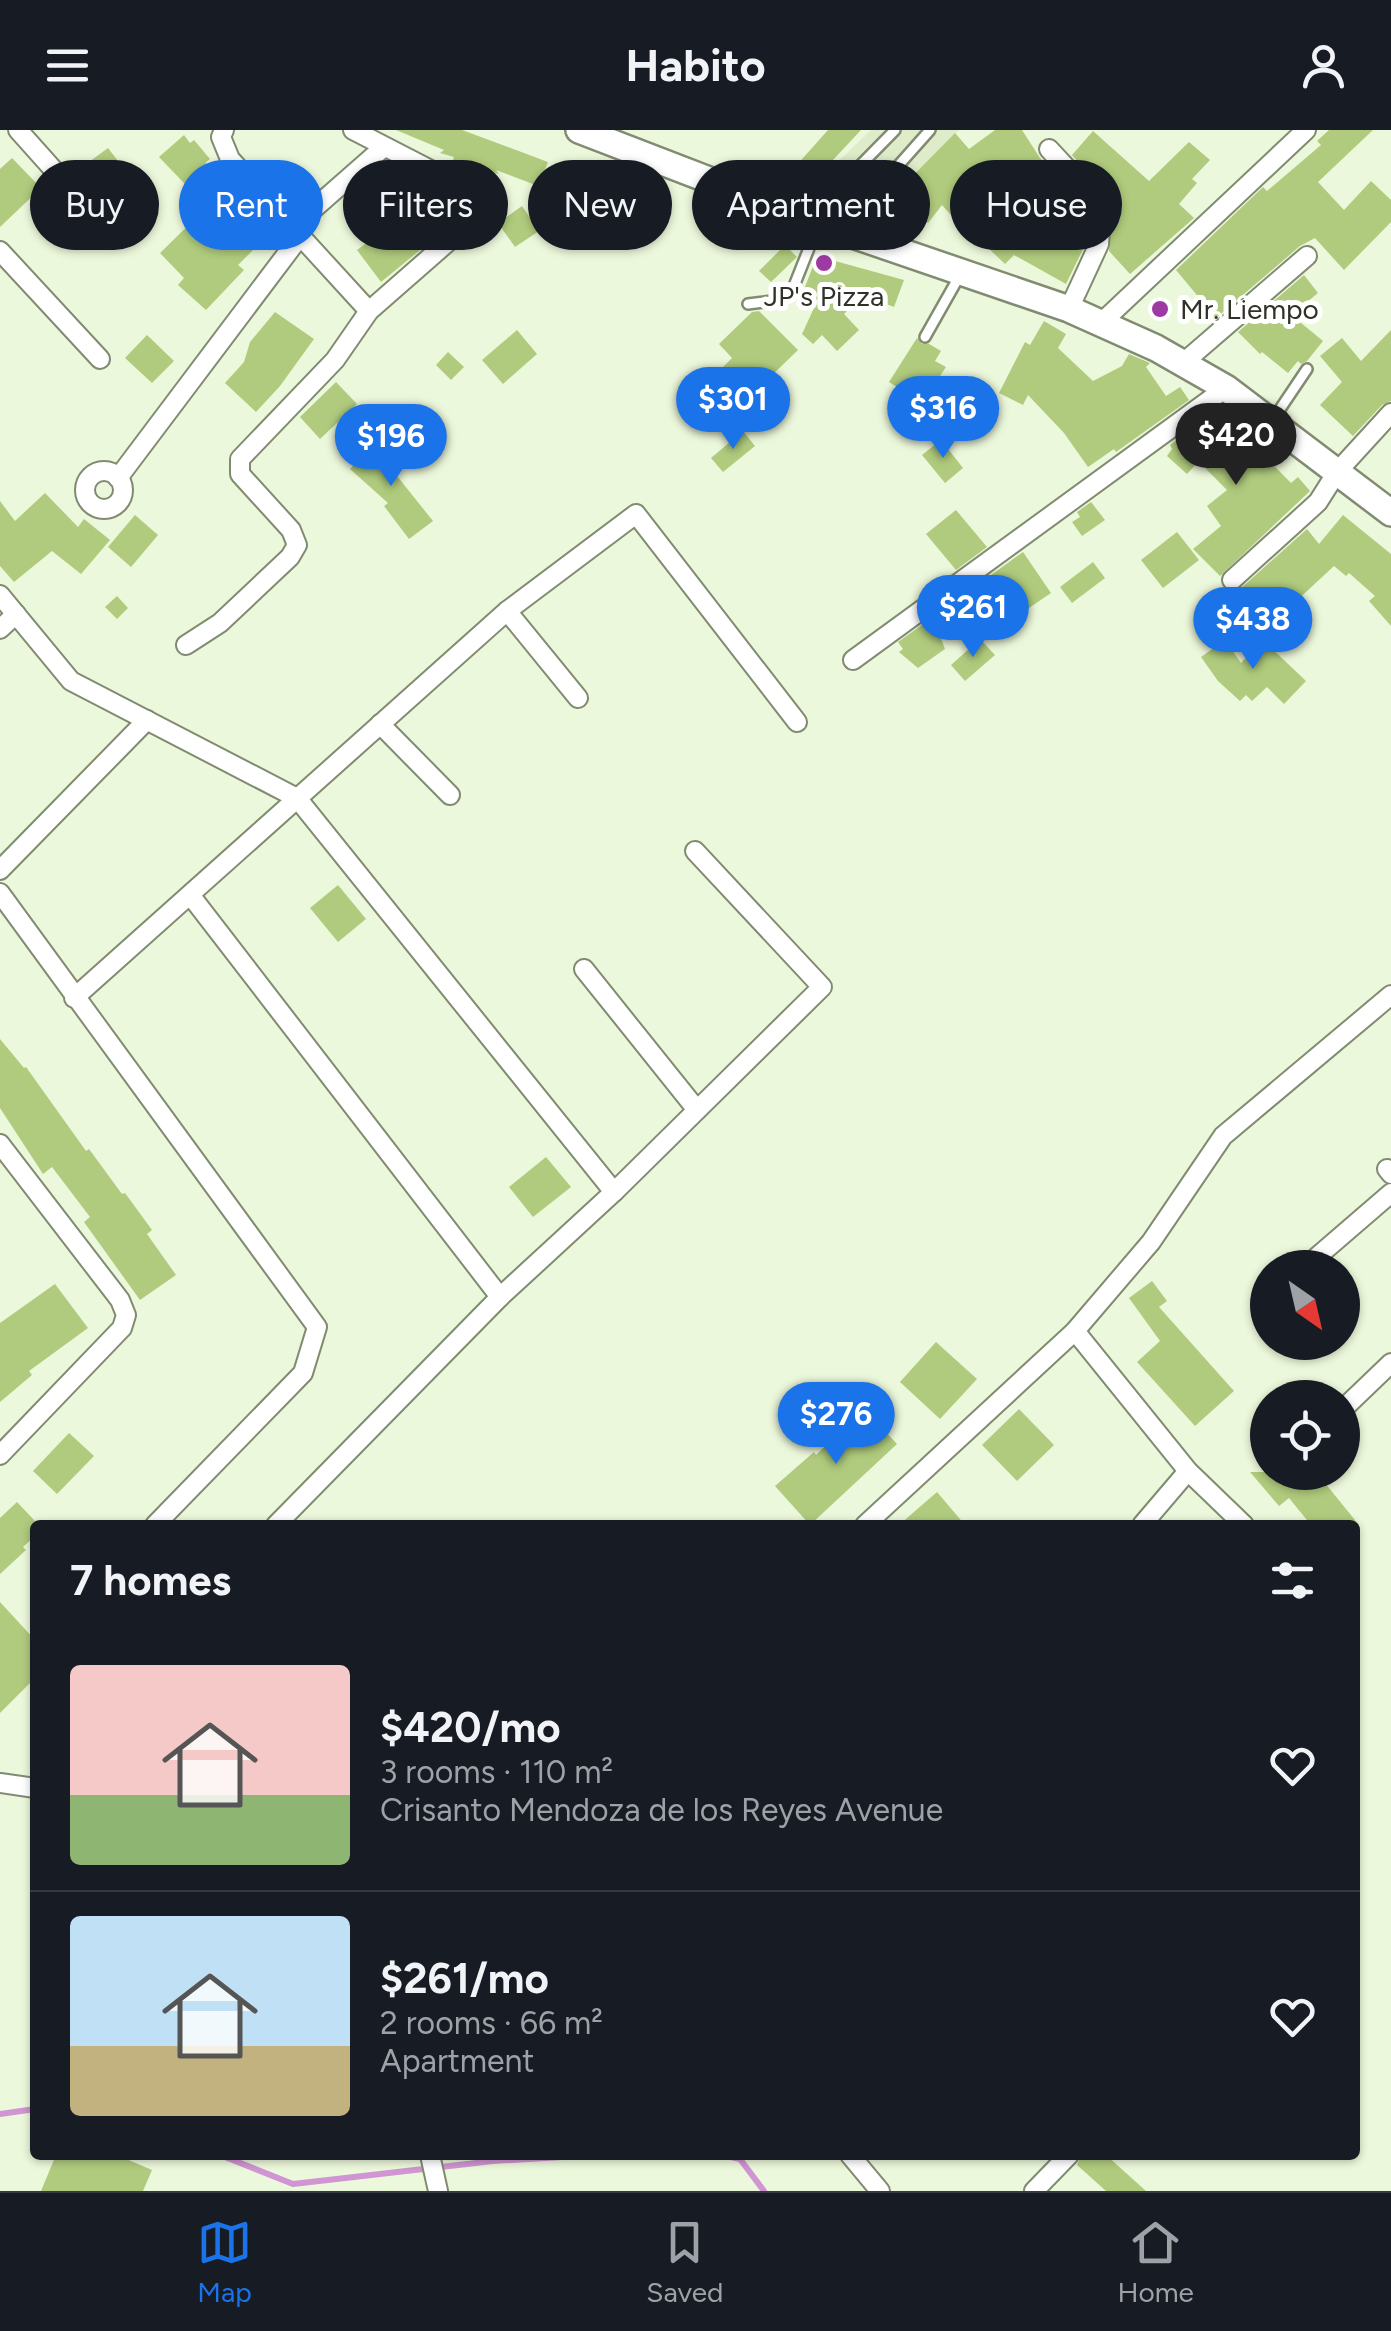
<!DOCTYPE html>
<meta charset="utf-8">
<style>
:root{--surface:#171b24;--page:#242831;--text:#f1f3f6;--muted:#9ea1a6;--line:#363941;--accent:#1a73e8}
body{margin:0;font-family:Figtree,sans-serif;background:var(--page);color:var(--text);height:100vh;display:flex;flex-direction:column;font-size:38px;white-space:nowrap}
*{box-sizing:border-box;margin:0}
p{font-size:32px;color:var(--muted)}
.icon{flex:none;width:55px;height:55px;fill:none;stroke:currentColor;stroke-width:2;stroke-linecap:round;stroke-linejoin:round}
.map{position:relative;flex:1;overflow:hidden}
.side{position:absolute;left:30px;top:1390px;width:1330px;height:640px;display:flex;flex-direction:column;background:var(--surface);border-radius:10px;box-shadow:0 2px 8px #0004}
.side>*{flex:none}
.guide{position:absolute;left:30px;top:30px;width:1332px;height:90px;display:flex;gap:20px}
.needle{width:65px;rotate:146deg}
.controls{position:absolute;left:1250px;top:1120px;display:grid;gap:20px}
.controls a{display:grid;place-items:center;width:110px;height:110px;border-radius:50%;background:var(--surface);box-shadow:0 2px 8px #0004;font-size:50px}
.price{position:absolute;translate:-50% -85px;padding:0 22px;border-radius:35px;background:var(--accent);color:#fff;font-size:32px;line-height:65px;filter:drop-shadow(0 2px 5px #0008)}
.price::after{content:'';position:absolute;left:50%;top:60px;width:30px;height:22px;margin-left:-15px;background:inherit;clip-path:polygon(0 0,100% 0,50% 100%)}
.price.active{background:#222;color:#fff}
ul{padding:0;list-style:none}
li{display:flex;align-items:center;gap:30px;height:250px;padding:0 40px}
li+li{border-top:2px solid var(--line)}
li span{display:grid;place-items:center;flex:none;width:280px;height:200px;border-radius:10px;color:#555}
li>.icon{margin-inline-start:auto}
span .icon{width:120px;height:120px;fill:#fffc;stroke-width:1}
li b{font-size:42px}
h2{display:flex;justify-content:space-between;align-items:center;height:120px;padding:0 40px;font-size:42px}
.chip{padding:0 35px;border-radius:45px;background:var(--surface);box-shadow:0 2px 8px #0004;font-size:35px;line-height:90px}
.chip.active{background:var(--accent);color:#fff}
header{display:flex;justify-content:space-between;align-items:center;height:130px;padding:0 40px;background:var(--surface);font-size:45px;font-weight:700}
.menu{display:flex;justify-content:space-around;align-items:center;height:140px;border-top:2px solid var(--line);background:var(--surface);font-size:28px;color:var(--muted)}
.menu a{display:grid;justify-items:center;gap:5px}
.menu .active{color:var(--accent)}
.map>svg:first-child{display:block}
.built{fill:#deecc9}
.lines{fill:none;stroke-linecap:round;stroke-linejoin:round}
.stream{stroke:#d095d2;stroke-width:6}
.building{fill:#b0cb7d}
.lane-casing{stroke:#818b71;stroke-width:14}
.street-casing{stroke:#818b71;stroke-width:22}
.secondary-casing{stroke:#818b71;stroke-width:30}
.lane{stroke:#fff;stroke-width:9}
.street{stroke:#fff;stroke-width:18}
.secondary{stroke:#fff;stroke-width:25}
.poi-dot{fill:#9d3ba2;stroke:#fff;stroke-width:4}
.labels{text-anchor:middle;stroke-width:10;stroke-linejoin:round;paint-order:stroke}
.poi-label{font-size:28px;fill:#2e3227;stroke:#fff}
</style>
<header><svg class="icon" aria-label="menu" viewBox="0 0 24 24"><path d="M4 6h16M4 12h16M4 18h16"/></svg>Habito<svg class="icon" aria-label="person" viewBox="0 0 24 24"><circle cx="12" cy="8" r="4"/><path d="M4 21q1-7 8-7t8 7"/></svg></header>
<div class="map">
<svg width="1391" height="2061" viewBox="0 0 1391 2061">
<rect width="100%" height="100%" fill="#ecf8db"/>
<polygon class="built" points="871,0 959,0 868,92 797,71"/>
<g class="lines">
<g class="stream">
<polyline points="0,1984 35,1979"/>
<polyline points="220,2025 293,2054 493,2031 596,2025"/>
<polyline points="722,2025 740,2029 764,2061"/>
</g>
</g>
<g class="building">
<polygon points="396,0 462,0 548,32 538,56 496,40 499,44 453,30 454,27 440,23 444,20"/>
<polygon points="828,0 861,0 804,61 787,46"/>
<polygon points="995,0 1022,0 1040,28 1089,80 1087,111 1066,154 1014,125 1005,134 985,115 990,110 965,88 959,94 942,75 928,93 894,65 955,3 969,19"/>
<polygon points="1329,0 1373,0 1318,52 1344,80 1371,51 1391,70 1391,92 1344,140 1315,108 1300,116 1216,188 1176,140 1263,57 1267,61 1321,15 1317,11"/>
<polygon points="1093,1 1149,51 1189,12 1210,30 1192,49 1197,53 1179,74 1194,88 1130,144 1109,121 1113,71 1072,25"/>
<polygon points="184,5 190,13 194,10 210,29 205,33 275,98 238,135 244,140 206,180 178,155 184,148 160,123 207,77 159,27"/>
<polygon points="108,18 118,31 105,41 118,57 90,78 67,48"/>
<polygon points="12,28 41,58 0,97 0,39"/>
<polygon points="392,41 399,51 410,44 420,49 427,57 397,79 425,116 381,152 357,120 380,103 354,72"/>
<polygon points="522,76 539,101 515,117 498,93"/>
<polygon points="737,80 753,87 744,106 728,99"/>
<polygon points="785,115 797,127 771,152 759,141"/>
<polygon points="817,126 904,150 894,177 863,165 844,184 859,200 837,221 822,205 813,214 802,204 814,178 799,172"/>
<polygon points="1304,145 1318,163 1295,182 1298,185 1295,188 1323,211 1307,231 1301,234 1298,231 1288,243 1262,222 1260,224 1238,202"/>
<polygon points="759,181 798,220 765,252 770,258 736,291 715,269 735,250 723,237 732,228 719,214 752,182"/>
<polygon points="275,182 314,209 280,256 256,282 225,253 244,232 250,212"/>
<polygon points="1044,191 1066,204 1058,218 1093,251 1122,236 1129,224 1150,233 1146,237 1166,266 1180,257 1189,270 1116,322 1114,319 1088,337 1064,303 1028,265 1023,275 999,263 1025,212 1030,215"/>
<polygon points="517,200 537,224 503,254 482,230"/>
<polygon points="1391,200 1391,271 1382,275 1353,306 1320,275 1342,252 1320,226 1342,208 1361,231"/>
<polygon points="147,205 174,231 152,253 125,228"/>
<polygon points="917,208 922,214 929,214 941,221 935,231 946,237 922,273 889,252"/>
<polygon points="448,222 464,237 451,250 436,235"/>
<polygon points="336,252 357,274 320,309 300,287"/>
<polygon points="1218,279 1291,353 1298,347 1310,361 1220,446 1193,419 1221,396 1207,376 1227,360 1202,335 1197,333 1187,344 1167,326 1172,319 1170,315"/>
<polygon points="743,301 755,316 723,342 711,328"/>
<polygon points="376,310 396,328 389,336 433,391 409,409 384,376 388,373 350,339"/>
<polygon points="941,310 963,338 945,353 922,325"/>
<polygon points="45,363 78,397 84,389 110,410 81,444 52,421 14,452 0,436 0,371 15,391"/>
<polygon points="1091,372 1105,390 1082,406 1072,392 1080,387 1077,382"/>
<polygon points="956,380 987,417 956,440 926,404"/>
<polygon points="135,385 158,405 131,437 108,417"/>
<polygon points="1343,385 1391,424 1391,496 1369,471 1375,466 1349,443 1346,446 1334,436 1292,475 1282,478 1260,495 1248,479 1220,501 1204,479 1227,461 1240,459 1307,399 1319,414"/>
<polygon points="1177,402 1199,430 1163,458 1141,430"/>
<polygon points="1023,422 1051,463 1026,480 1015,466 987,485 969,461"/>
<polygon points="1093,432 1105,448 1072,473 1060,457"/>
<polygon points="117,466 128,478 117,489 105,477"/>
<polygon points="933,487 945,519 918,538 899,522 903,519 898,512"/>
<polygon points="980,509 995,525 965,551 951,535"/>
<polygon points="1262,509 1306,551 1284,574 1267,557 1252,571 1246,565 1240,571 1218,551 1201,527 1225,510 1241,533"/>
<polygon points="338,755 366,789 338,812 310,778"/>
<polygon points="0,909 24,938 26,937 86,1021 89,1019 122,1064 125,1063 152,1100 147,1104 176,1145 140,1170 84,1092 90,1087 52,1037 43,1044 0,978"/>
<polygon points="546,1027 571,1057 533,1087 509,1057"/>
<polygon points="1152,1151 1167,1171 1159,1177 1234,1261 1195,1296 1137,1232 1160,1211 1129,1168"/>
<polygon points="55,1154 88,1198 29,1241 32,1245 0,1272 0,1193"/>
<polygon points="936,1212 977,1249 940,1289 900,1252"/>
<polygon points="864,1279 897,1314 810,1395 775,1356 814,1322 816,1325"/>
<polygon points="1019,1279 1054,1315 1017,1351 982,1315"/>
<polygon points="69,1303 94,1326 57,1364 33,1341"/>
<polygon points="1250,1342 1316,1342 1359,1395 1311,1395 1289,1368 1279,1376"/>
<polygon points="937,1362 965,1395 899,1395"/>
<polygon points="17,1372 35,1391 35,1406 23,1417 26,1420 0,1444 0,1388"/>
<polygon points="0,1472 35,1510 35,1548 0,1583"/>
<polygon points="56,2025 117,2025 152,2040 143,2061 41,2061"/>
<polygon points="1081,2025 1106,2025 1146,2061 1106,2061 1077,2035"/>
</g>
<g class="lines">
<g class="lane-casing">
<g id="lane">
<polyline points="846,100 865,73 930,0"/>
<polyline points="748,174 772,171 792,161 819,93 841,55 895,0"/>
<polyline points="925,207 960,145"/>
<polyline points="1272,291 1307,239"/>
</g>
</g>
<g class="street-casing">
<g id="street">
<polyline points="18,0 52,38"/>
<polyline points="224,0 221,7 230,29 369,181"/>
<polyline points="1049,19 1102,76 1099,114 1069,179"/>
<polyline points="294,96 384,17"/>
<polyline points="0,121 100,229"/>
<polyline points="1101,193 1306,0"/>
<polyline points="1183,233 1307,126"/>
<circle cx="104" cy="360" r="19"/>
<polyline points="118,348 301,105"/>
<polyline points="1232,450 1318,372 1337,342 1391,283"/>
<polyline points="0,465 71,551 297,668 614,1062"/>
<polyline points="507,481 578,568"/>
<polyline points="0,499 16,484"/>
<polyline points="186,515 220,493 290,427 297,415 291,400 240,344 240,329 335,230 369,181 490,75 487,69 353,0"/>
<polyline points="853,530 1226,258"/>
<polyline points="380,594 450,665"/>
<polyline points="0,740 147,590"/>
<polyline points="0,763 317,1197 303,1243 155,1395"/>
<polyline points="191,766 500,1167"/>
<polyline points="584,839 697,980"/>
<polyline points="74,868 507,481 636,384 797,592"/>
<polyline points="0,1014 120,1170 126,1185 122,1198 0,1325"/>
<polyline points="1387,1039 1391,1044"/>
<polyline points="1304,1138 1391,1063"/>
<polyline points="1266,1171 1268,1170"/>
<polyline points="1075,1201 1188,1341 1244,1395"/>
<polyline points="1342,1280 1391,1233"/>
<polyline points="276,1395 500,1167 614,1062 822,857 695,721"/>
<polyline points="865,1395 1075,1201 1151,1112 1223,1006 1391,865"/>
<polyline points="1142,1395 1188,1341"/>
<polyline points="0,1653 35,1658"/>
<polyline points="430,2025 438,2061"/>
<polyline points="850,2025 880,2061"/>
<polyline points="1034,2061 1069,2025"/>
</g>
</g>
<g class="secondary-casing">
<polyline id="secondary" points="579,0 844,102 1069,179 1156,218 1226,258 1391,383"/>
</g>
<use href="#lane" class="lane"/>
<use href="#street" class="street"/>
<use href="#secondary" class="secondary"/>
</g>
<g class="poi-dot">
<circle cx="824" cy="133" r="10"/>
<circle cx="1160" cy="179" r="10"/>
</g>
<g class="labels">
<g class="poi-label">
<text x="824" y="176">JP's Pizza</text>
<text x="1180" y="189" text-anchor="start">Mr. Liempo</text>
</g>
</g>
</svg>
<div class="controls">
<a><svg class="needle" viewBox="-14 -14 28 28"><path d="M0-13l5 13h-10z" fill="#e53935"/><path d="M0 13l5-13h-10z" fill="#9ea1a6"/></svg></a>
<a><svg class="icon" aria-label="locate" viewBox="0 0 24 24"><circle cx="12" cy="12" r="6"/><path d="M12 2v4M12 18v4M2 12h4M18 12h4"/></svg></a>
</div>
<b class="price" style="left:733px;top:322px">$301</b>
<b class="price" style="left:943px;top:331px">$316</b>
<b class="price active" style="left:1236px;top:358px">$420</b>
<b class="price" style="left:391px;top:359px">$196</b>
<b class="price" style="left:973px;top:530px">$261</b>
<b class="price" style="left:1253px;top:542px">$438</b>
<b class="price" style="left:836px;top:1337px">$276</b>
<div class="guide">
<a class="chip">Buy</a>
<a class="chip active">Rent</a>
<a class="chip">Filters</a>
<a class="chip">New</a>
<a class="chip">Apartment</a>
<a class="chip">House</a>
</div>
<section class="side">
<h2>7 homes<svg class="icon" aria-label="filters" viewBox="0 0 24 24"><path d="M4 7h16M4 17h16"/><circle cx="9" cy="7" r="2"/><circle cx="15" cy="17" r="2"/></svg></h2>
<ul>
<li><span style="background:linear-gradient(#f6c9c9 65%,#8fb573 0)"><svg class="icon" aria-label="home" viewBox="0 0 24 24"><path d="M3 11l9-7 9 7M6 9v11h12V9"/></svg></span><div><b>$420/mo</b><p>3 rooms · 110 m²</p><p>Crisanto Mendoza de los Reyes Avenue</p></div><svg class="icon" aria-label="heart" viewBox="0 0 24 24"><path d="M12 20l-8-8c-3-5 5-10 8-4 3-6 11-1 8 4z"/></svg></li>
<li><span style="background:linear-gradient(#bfe0f5 65%,#c2b280 0)"><svg class="icon" aria-label="home" viewBox="0 0 24 24"><path d="M3 11l9-7 9 7M6 9v11h12V9"/></svg></span><div><b>$261/mo</b><p>2 rooms · 66 m²</p><p>Apartment</p></div><svg class="icon" aria-label="heart" viewBox="0 0 24 24"><path d="M12 20l-8-8c-3-5 5-10 8-4 3-6 11-1 8 4z"/></svg></li>
</ul>
</section>
</div>
<nav class="menu">
<a class="active"><svg class="icon" aria-label="map" viewBox="0 0 24 24"><path d="M3 6l6-2 6 2 6-2v14l-6 2-6-2-6 2zM9 4v14M15 6v14"/></svg>Map</a>
<a><svg class="icon" aria-label="saved" viewBox="0 0 24 24"><path d="M7 4h10v16l-5-4-5 4z"/></svg>Saved</a>
<a><svg class="icon" aria-label="home" viewBox="0 0 24 24"><path d="M3 11l9-7 9 7M6 9v11h12V9"/></svg>Home</a>
</nav>
